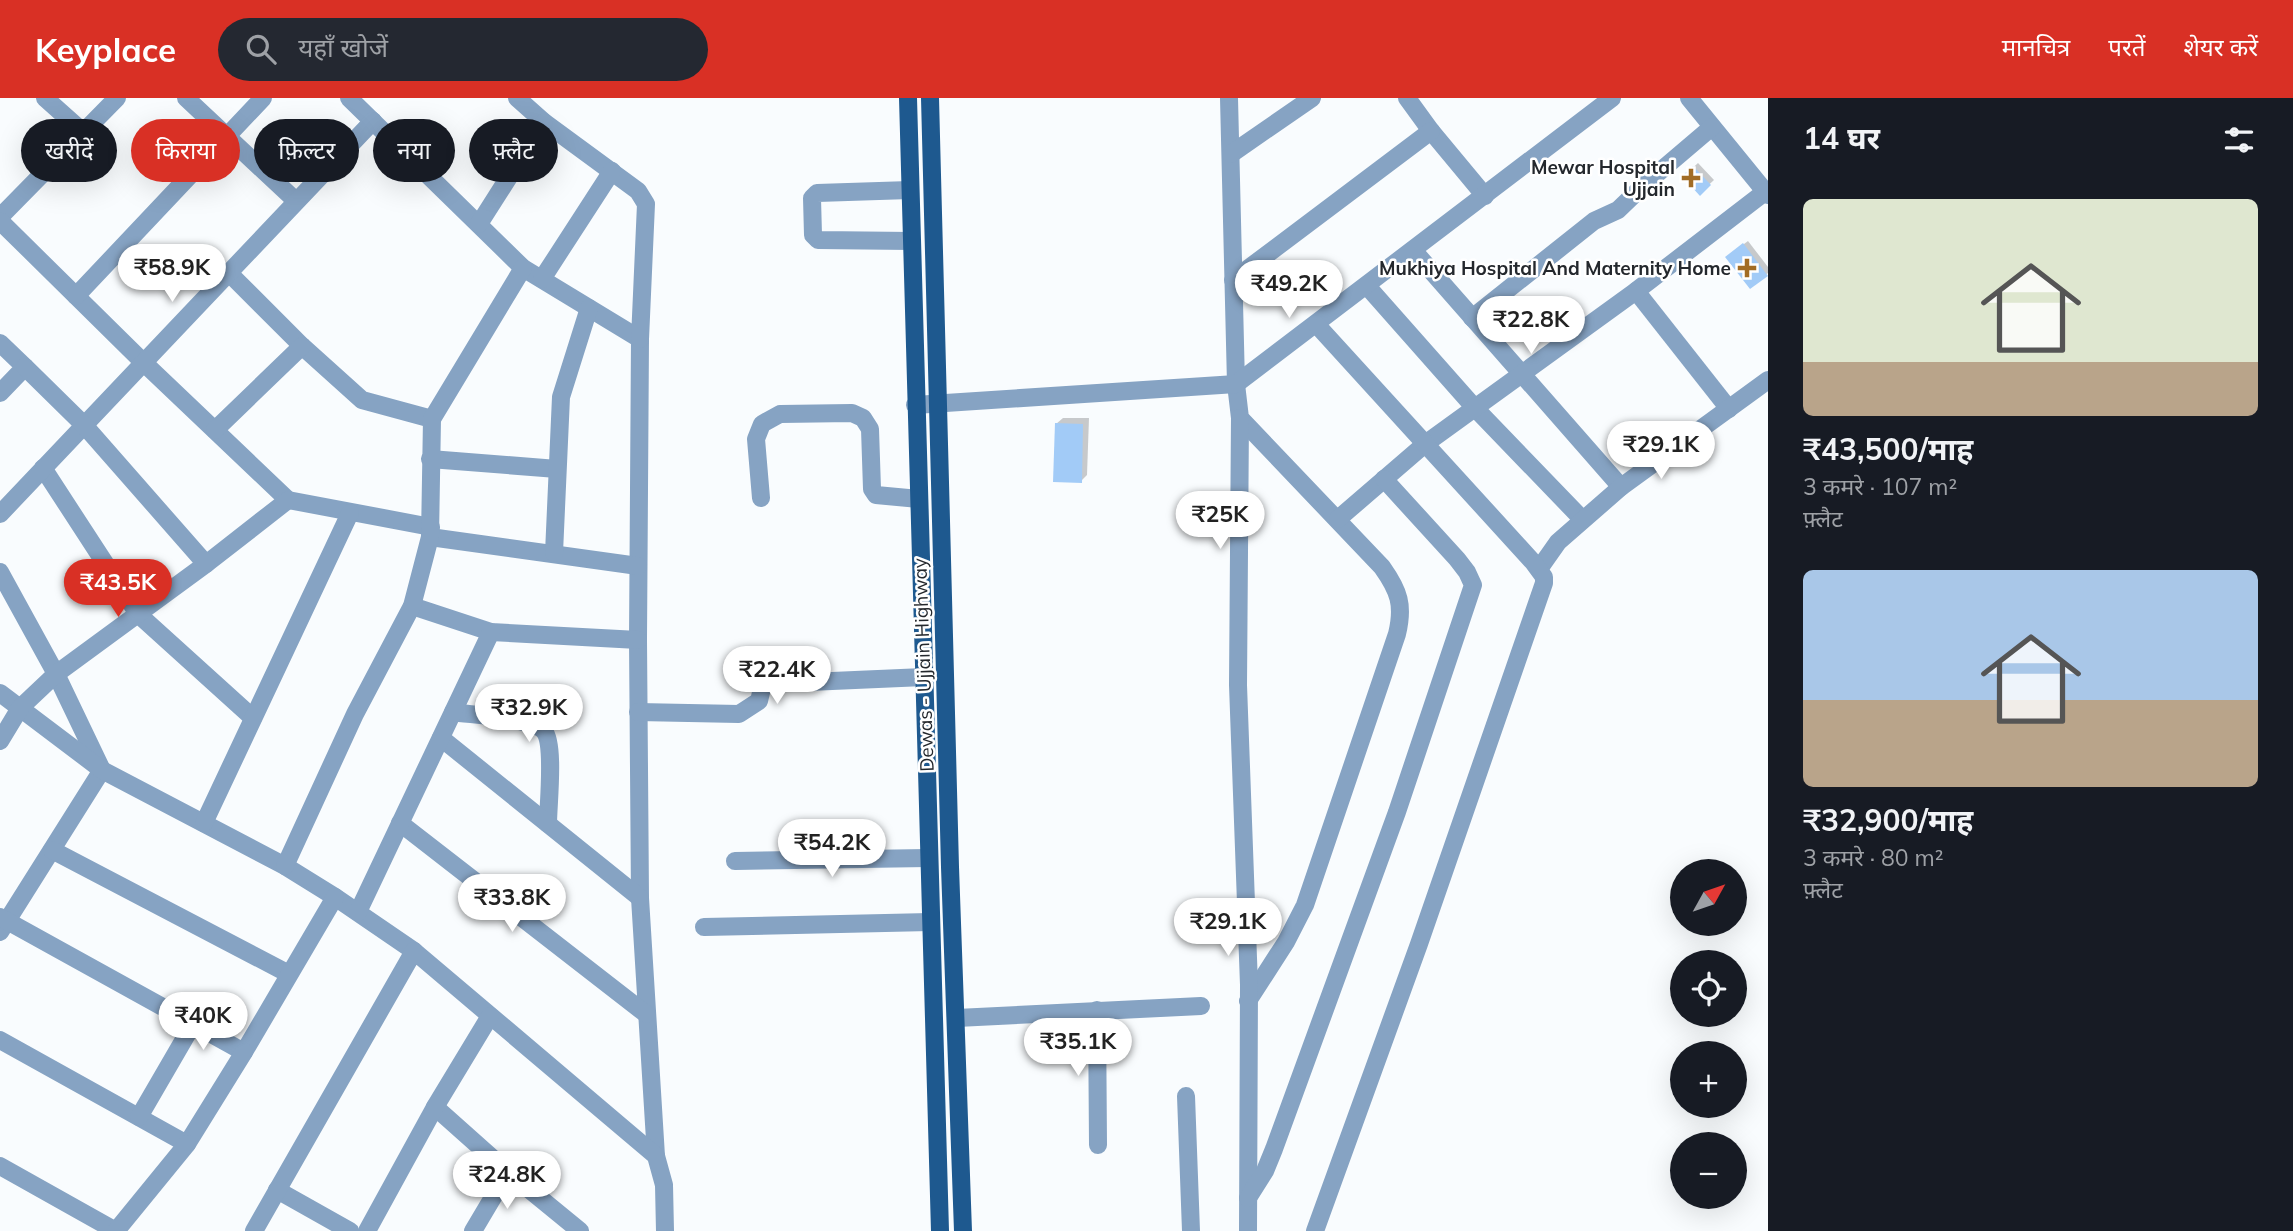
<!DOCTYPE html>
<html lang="hi">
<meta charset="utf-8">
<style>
:root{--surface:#171b24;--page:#242831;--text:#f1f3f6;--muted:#9ea1a6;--accent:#d93025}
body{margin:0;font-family:Mulish,"Noto Sans Devanagari",sans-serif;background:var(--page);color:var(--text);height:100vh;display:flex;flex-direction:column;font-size:26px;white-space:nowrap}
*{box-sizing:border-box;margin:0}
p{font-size:23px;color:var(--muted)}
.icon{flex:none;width:38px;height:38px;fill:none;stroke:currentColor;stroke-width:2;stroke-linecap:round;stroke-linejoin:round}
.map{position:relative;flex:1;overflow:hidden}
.drawer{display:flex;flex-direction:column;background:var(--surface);width:525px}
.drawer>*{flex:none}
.hud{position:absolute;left:21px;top:21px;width:665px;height:63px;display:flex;gap:14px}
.needle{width:46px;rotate:50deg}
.fabs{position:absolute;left:1670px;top:761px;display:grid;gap:14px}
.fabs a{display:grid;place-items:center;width:77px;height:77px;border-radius:50%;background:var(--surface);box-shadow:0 7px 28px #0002;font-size:35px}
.price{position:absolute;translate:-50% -60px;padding:0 16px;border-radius:24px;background:#fff;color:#222;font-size:23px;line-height:46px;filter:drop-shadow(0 2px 4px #0008)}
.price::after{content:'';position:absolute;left:50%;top:42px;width:21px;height:16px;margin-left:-10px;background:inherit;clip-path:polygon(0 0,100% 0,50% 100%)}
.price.current{background:var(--accent);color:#fff}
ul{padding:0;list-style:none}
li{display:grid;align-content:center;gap:14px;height:371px;padding:0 35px}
li span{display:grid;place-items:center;height:217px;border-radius:10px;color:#555}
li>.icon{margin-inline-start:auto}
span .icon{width:126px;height:126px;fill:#fffc;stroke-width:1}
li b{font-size:30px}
h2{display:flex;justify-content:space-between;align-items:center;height:84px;padding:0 35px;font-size:30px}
.tag{padding:0 24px;border-radius:32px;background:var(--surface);box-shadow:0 7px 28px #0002;font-size:24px;line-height:63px}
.tag.current{background:var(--accent);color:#fff}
header{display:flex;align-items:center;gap:42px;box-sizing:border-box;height:98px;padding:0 35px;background:var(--accent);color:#fff}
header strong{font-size:33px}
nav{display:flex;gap:38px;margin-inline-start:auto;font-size:24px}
.search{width:490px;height:63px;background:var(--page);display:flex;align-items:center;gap:18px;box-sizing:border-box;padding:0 24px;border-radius:38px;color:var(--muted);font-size:26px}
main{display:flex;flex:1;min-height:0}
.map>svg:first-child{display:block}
.shadow{fill:#0003}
.building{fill:#a2cbf7}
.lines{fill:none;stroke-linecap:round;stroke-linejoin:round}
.minor{stroke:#86a3c3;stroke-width:18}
.major{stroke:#1e598f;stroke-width:18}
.poi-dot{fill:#a16c25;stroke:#fff;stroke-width:2.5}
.labels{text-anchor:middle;stroke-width:5;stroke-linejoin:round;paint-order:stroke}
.poi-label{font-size:19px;font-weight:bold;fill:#24282d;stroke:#fff;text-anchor:end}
.street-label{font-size:19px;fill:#24282d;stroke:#fff}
</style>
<header>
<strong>Keyplace</strong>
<div class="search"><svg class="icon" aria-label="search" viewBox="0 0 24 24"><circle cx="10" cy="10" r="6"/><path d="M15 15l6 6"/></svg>यहाँ खोजें</div>
<nav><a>मानचित्र</a><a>परतें</a><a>शेयर करें</a></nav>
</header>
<main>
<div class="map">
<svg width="1768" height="1133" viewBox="0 0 1768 1133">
<rect width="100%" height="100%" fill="#f9fcfe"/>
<g class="shadow">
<polygon points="1698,65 1714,82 1700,95 1684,78"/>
<polygon points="1748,143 1768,169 1768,175 1750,189 1732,155"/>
<polygon points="1063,320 1089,320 1087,377 1081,383 1056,326"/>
</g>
<g class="building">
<polygon points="1693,68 1711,87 1700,98 1682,78"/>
<polygon points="1743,145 1768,178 1750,191 1725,159"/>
<polygon points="1055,325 1083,326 1082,385 1053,384"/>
</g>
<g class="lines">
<g class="minor">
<polyline points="45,0 83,34"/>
<polyline points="186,0 296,103"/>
<polyline points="349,0 523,170 640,241 638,542 640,800 656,1058"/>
<polyline points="517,0 544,24 638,93 646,106 640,241"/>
<path d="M 1229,0 L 1236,286 L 1240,320 L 1382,469 C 1399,493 1404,507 1397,536 L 1305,807 L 1286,844 L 1248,903"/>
<polyline points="1407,0 1431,33 1485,98"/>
<polyline points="1689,0 1768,97"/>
<polyline points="1231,56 1312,0"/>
<polyline points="910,92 817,95 812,100 813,137 818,142 911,143"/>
<polyline points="0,119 117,0"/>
<polyline points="0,123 143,264 288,402"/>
<polyline points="479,126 544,24"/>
<polyline points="1413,152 1621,389"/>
<polyline points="228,174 302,248 362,302 432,321"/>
<polyline points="542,181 612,73"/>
<polyline points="1233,182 1431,33"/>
<polyline points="1367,188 1474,309 1582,421"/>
<polyline points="1636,193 1729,311"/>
<polyline points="76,198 263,0"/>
<polyline points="1472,220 1594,123 1618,112 1645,86 1712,29"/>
<polyline points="0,245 25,269 0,295"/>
<polyline points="915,307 1236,286 1612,0"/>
<polyline points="1240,320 1238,587 1249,887 1248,1133"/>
<polyline points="215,332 302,248"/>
<polyline points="430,361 557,371"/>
<polyline points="43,370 138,516 253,620"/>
<polyline points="761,400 756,341 762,326 780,316 852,315 863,320 870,331 872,391 876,397 919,401"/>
<polyline points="0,416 373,23"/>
<polyline points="1338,421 1425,346 1636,193 1765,94"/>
<polyline points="430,439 638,468"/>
<polyline points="554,455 561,299 589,210"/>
<polyline points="206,466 288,402 431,429"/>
<polyline points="1539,471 1558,444 1621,389 1768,282"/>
<polyline points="0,474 56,576 102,672 0,834"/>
<polyline points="412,508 491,534 638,542"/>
<polyline points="0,595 102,672 285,768 335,799 414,853"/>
<path d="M 453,614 C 472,617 532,620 544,633 C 555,646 548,707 548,726"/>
<polyline points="638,614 739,616 759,603 763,586 924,579"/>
<polyline points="441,640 640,800"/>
<polyline points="0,643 20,610 56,576 206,466 84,327 25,269"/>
<polyline points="204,725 350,415"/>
<polyline points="400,725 646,916"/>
<polyline points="52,752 289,876"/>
<polyline points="735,763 928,760"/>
<polyline points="285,768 355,616 412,508 430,439 432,321 523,170"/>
<polyline points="358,814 491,534"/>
<polyline points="0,819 244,954 335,799"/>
<polyline points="704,829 930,824"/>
<polyline points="1097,912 1098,1047"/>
<polyline points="957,920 1201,908"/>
<polyline points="0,942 187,1046 244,954"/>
<polyline points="1186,998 1191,1133"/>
<polyline points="435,1009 508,1074 580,1133"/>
<polyline points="139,1019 193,926"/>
<polyline points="0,1068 116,1133"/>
<polyline points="277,1092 350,1133"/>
<polyline points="1248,1100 1265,1073 1274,1051 1397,714 1473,487 1467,474 1457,461 1384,381"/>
<polyline points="116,1133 187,1046"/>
<polyline points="254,1133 414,853 656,1058 664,1087 665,1133"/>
<polyline points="367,1133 435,1009 490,918"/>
<polyline points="473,1133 508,1074"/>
<polyline points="1315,1133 1419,846 1544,485 1544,479 1533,464 1316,226"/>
</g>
<g class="major">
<polyline points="908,0 940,1133"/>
<polyline points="930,0 950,769 963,1133"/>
</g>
</g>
<g class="poi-dot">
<path d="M1687.5 69.5h7v7h7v7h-7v7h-7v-7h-7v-7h7z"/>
<path d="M1743.5 159.5h7v7h7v7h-7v7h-7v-7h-7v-7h7z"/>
</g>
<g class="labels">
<g class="poi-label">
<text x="1675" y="76">Mewar Hospital<tspan x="1675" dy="22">Ujjain</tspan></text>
<text x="1731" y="177">Mukhiya Hospital And Maternity Home</text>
</g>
<g class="street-label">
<text transform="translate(923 567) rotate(-92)" y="7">Dewas - Ujjain Highway</text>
</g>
</g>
</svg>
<div class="fabs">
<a><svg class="needle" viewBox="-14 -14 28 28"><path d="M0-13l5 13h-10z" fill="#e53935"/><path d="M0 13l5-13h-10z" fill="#9ea1a6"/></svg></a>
<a><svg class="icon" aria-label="locate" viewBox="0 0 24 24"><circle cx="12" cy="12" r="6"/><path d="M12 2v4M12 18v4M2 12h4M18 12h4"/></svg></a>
<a>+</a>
<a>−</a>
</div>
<b class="price" style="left:172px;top:206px">₹58.9K</b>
<b class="price" style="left:1289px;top:222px">₹49.2K</b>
<b class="price" style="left:1531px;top:258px">₹22.8K</b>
<b class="price" style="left:1661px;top:383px">₹29.1K</b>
<b class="price" style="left:1220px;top:453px">₹25K</b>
<b class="price current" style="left:118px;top:521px">₹43.5K</b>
<b class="price" style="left:777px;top:608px">₹22.4K</b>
<b class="price" style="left:529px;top:646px">₹32.9K</b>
<b class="price" style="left:832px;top:781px">₹54.2K</b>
<b class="price" style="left:512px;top:836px">₹33.8K</b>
<b class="price" style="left:1228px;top:860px">₹29.1K</b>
<b class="price" style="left:203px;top:954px">₹40K</b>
<b class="price" style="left:1078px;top:980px">₹35.1K</b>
<b class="price" style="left:507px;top:1113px">₹24.8K</b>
<div class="hud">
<a class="tag">खरीदें</a>
<a class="tag current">किराया</a>
<a class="tag">फ़िल्टर</a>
<a class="tag">नया</a>
<a class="tag">फ़्लैट</a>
</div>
</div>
<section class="drawer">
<h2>14 घर<svg class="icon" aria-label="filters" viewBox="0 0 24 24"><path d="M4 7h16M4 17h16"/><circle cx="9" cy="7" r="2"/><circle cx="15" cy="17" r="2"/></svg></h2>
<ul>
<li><span style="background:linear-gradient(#dfe7d0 75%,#b9a48a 0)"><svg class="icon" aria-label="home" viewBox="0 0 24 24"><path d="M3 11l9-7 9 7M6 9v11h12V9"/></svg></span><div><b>₹43,500/माह</b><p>3 कमरे · 107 m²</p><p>फ़्लैट</p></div></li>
<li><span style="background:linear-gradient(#a9c7e8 60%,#b9a48a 0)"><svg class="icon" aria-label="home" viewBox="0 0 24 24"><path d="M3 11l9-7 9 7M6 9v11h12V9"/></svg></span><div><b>₹32,900/माह</b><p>3 कमरे · 80 m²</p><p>फ़्लैट</p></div></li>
</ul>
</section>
</main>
